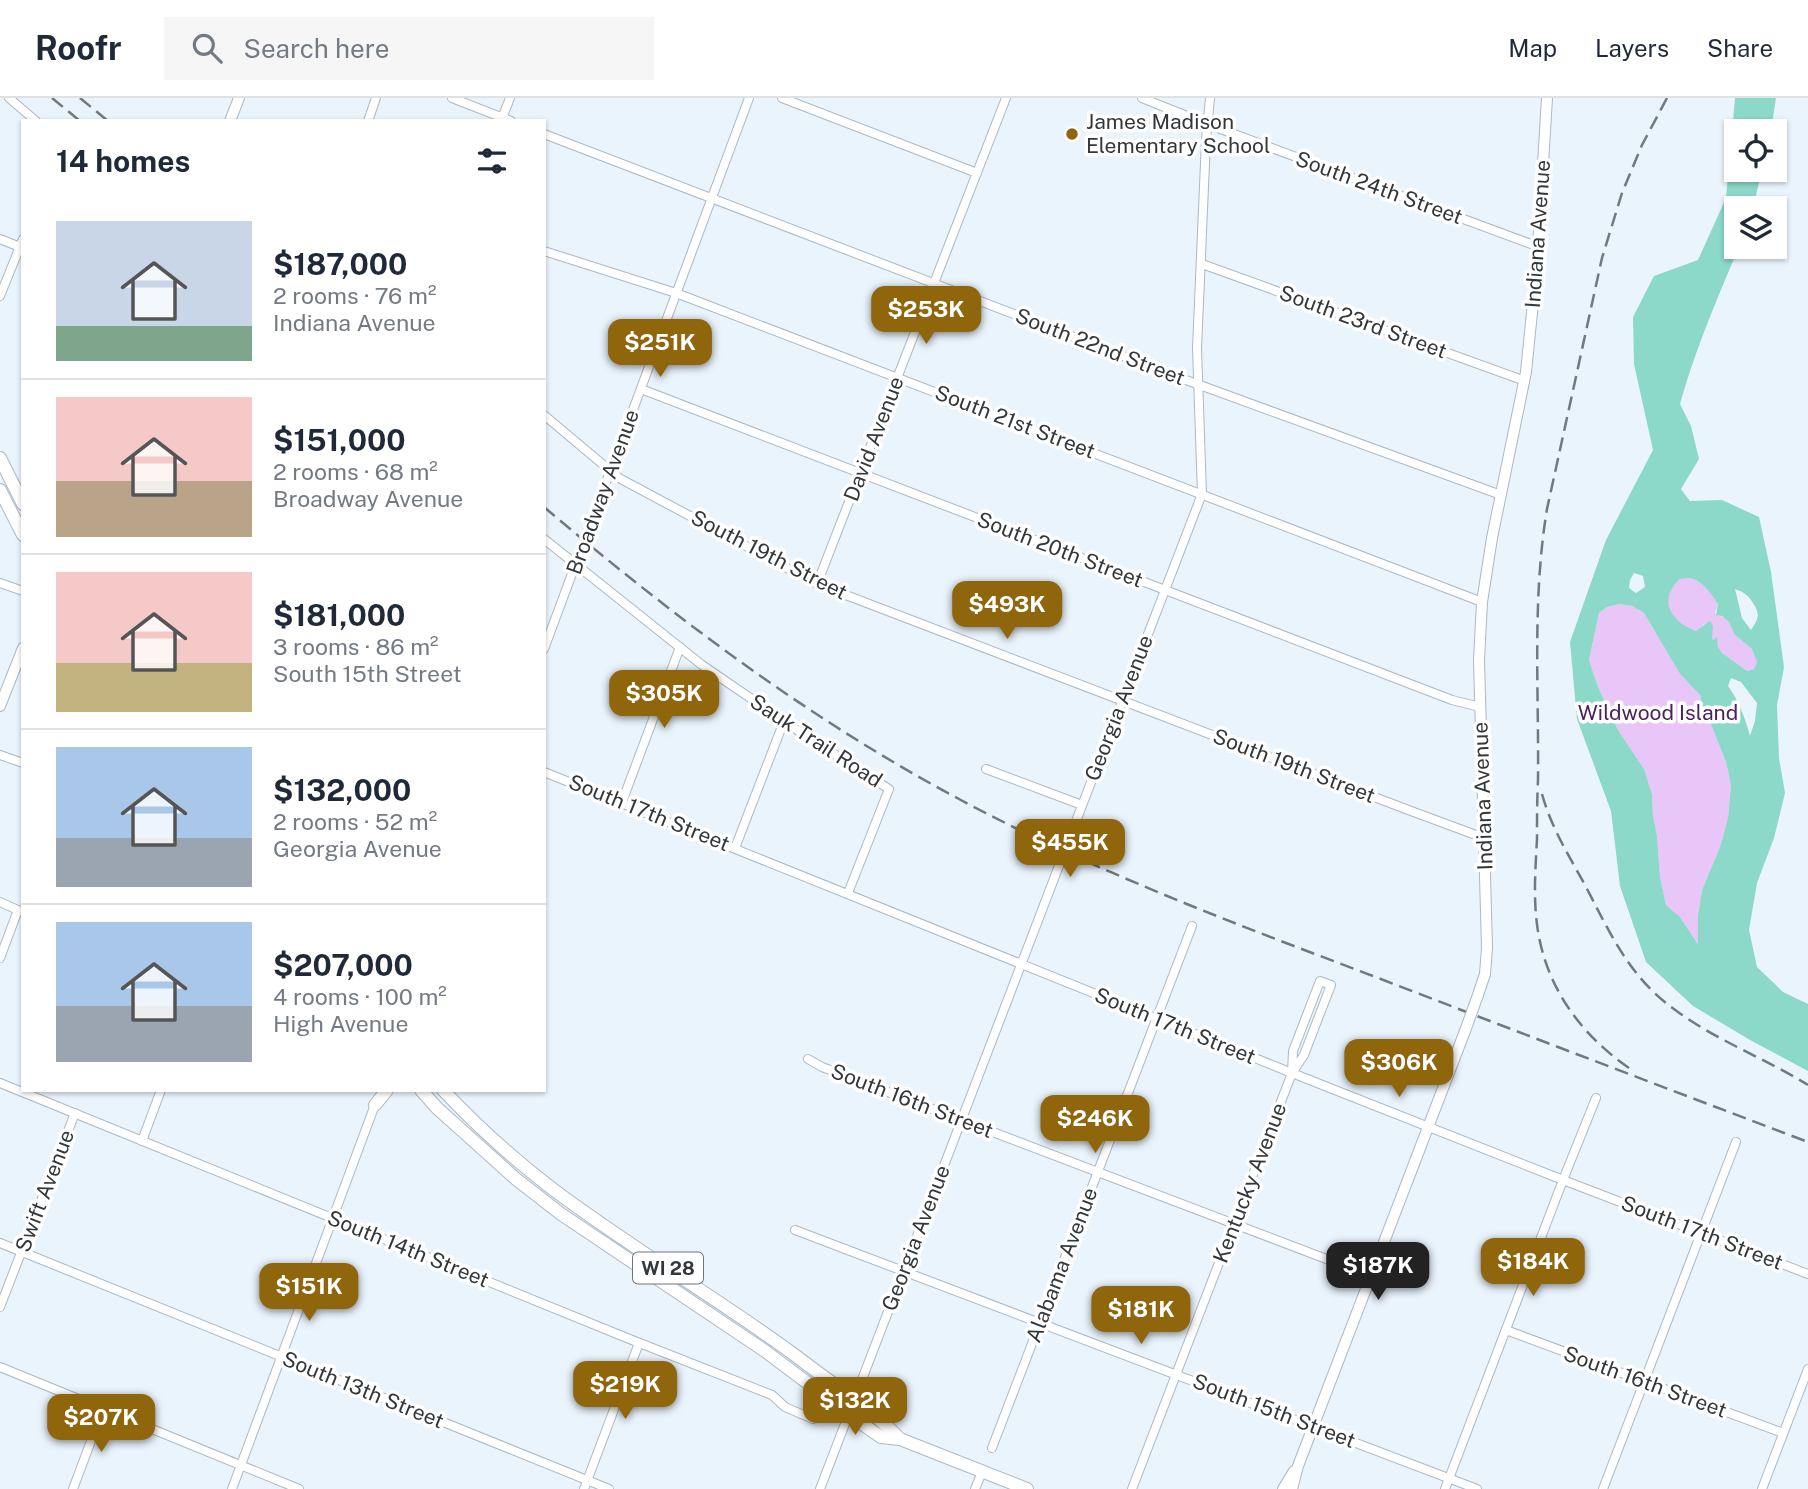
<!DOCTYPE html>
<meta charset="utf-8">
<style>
:root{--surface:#fff;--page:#f6f6f7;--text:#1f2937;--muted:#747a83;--line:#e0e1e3;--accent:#90660d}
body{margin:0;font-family:"Public Sans",sans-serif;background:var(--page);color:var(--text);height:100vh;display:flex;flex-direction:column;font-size:26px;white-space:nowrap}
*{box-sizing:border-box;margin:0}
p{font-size:23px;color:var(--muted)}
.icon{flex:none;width:38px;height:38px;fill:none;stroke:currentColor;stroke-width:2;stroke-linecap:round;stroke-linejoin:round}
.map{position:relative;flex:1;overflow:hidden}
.panel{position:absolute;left:21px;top:21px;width:525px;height:973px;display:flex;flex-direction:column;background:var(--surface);border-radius:0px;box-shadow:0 2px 5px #0004}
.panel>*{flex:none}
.buttons{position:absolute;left:1724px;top:21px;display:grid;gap:14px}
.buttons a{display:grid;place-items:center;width:63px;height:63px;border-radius:0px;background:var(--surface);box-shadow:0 2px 5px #0004;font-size:35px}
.price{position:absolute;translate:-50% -60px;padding:0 16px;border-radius:14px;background:var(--accent);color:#fff;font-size:23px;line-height:46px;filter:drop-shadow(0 2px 4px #0008)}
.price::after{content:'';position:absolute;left:50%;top:42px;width:21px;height:16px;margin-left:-10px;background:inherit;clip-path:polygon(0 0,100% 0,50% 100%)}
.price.current{background:#222;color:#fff}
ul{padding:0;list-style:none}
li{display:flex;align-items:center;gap:21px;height:175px;padding:0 35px}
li+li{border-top:2px solid var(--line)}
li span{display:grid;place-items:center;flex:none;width:196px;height:140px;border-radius:0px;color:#555}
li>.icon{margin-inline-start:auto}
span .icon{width:84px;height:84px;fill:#fffc;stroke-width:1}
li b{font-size:30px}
h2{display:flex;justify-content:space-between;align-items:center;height:84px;padding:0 35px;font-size:30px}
header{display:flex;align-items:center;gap:42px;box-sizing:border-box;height:98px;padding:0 35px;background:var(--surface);border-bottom:2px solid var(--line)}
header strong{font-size:33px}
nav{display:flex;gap:38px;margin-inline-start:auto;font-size:24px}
.search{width:490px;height:63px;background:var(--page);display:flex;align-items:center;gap:18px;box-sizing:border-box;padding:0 24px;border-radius:0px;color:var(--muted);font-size:26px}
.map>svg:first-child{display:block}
.green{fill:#e8c6f7}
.water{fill:#8cd8c9;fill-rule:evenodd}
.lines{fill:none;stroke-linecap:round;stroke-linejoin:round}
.street-casing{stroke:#acb8c3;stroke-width:10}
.secondary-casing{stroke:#acb8c3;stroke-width:12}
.primary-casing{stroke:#acb8c3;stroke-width:14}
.street{stroke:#fff;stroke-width:8}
.secondary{stroke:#fff;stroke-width:10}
.primary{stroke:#fff;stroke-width:12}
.rail{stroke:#72797e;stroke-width:2.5;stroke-dasharray:14 7;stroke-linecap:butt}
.street-bridge-casing{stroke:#acb8c3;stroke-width:10;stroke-linecap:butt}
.secondary-bridge-casing{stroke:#acb8c3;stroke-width:12;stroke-linecap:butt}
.street-bridge{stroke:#fff;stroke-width:8}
.secondary-bridge{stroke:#fff;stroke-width:10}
.poi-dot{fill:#90660d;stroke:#fff;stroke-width:2.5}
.labels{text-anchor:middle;stroke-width:7;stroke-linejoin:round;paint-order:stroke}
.shield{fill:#fff;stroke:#707376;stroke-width:2}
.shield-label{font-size:19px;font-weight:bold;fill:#32373b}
.poi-label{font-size:21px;fill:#32373b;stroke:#fff;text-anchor:start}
.street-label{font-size:21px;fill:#32373b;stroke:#fff}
.park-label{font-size:21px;fill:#4c215d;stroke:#fff}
</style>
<header>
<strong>Roofr</strong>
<div class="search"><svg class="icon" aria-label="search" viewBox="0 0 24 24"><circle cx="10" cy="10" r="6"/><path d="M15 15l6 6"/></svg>Search here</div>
<nav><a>Map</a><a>Layers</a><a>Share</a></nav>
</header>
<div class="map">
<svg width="1808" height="1391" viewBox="0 0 1808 1391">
<rect width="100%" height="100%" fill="#eaf4fd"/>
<g class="green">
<path d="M 1690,480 C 1703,483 1710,495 1718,506 L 1715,515 L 1726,521 L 1732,527 L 1735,537 L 1752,551 L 1757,564 L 1754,571 L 1748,573 L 1739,568 L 1722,555 L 1718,549 L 1718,545 L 1712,541 L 1704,526 L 1700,532 L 1696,533 C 1671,524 1656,502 1680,481 Z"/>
<polygon points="1619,506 1632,508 1644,515 1680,576 1701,598 1700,608 1708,619 1726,664 1731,687 1728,720 1720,749 1702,792 1698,817 1699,847 1680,819 1666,807 1660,779 1657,738 1653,717 1652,696 1644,671 1618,632 1598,589 1589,562 1599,515 1607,509"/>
</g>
<path class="water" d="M 1735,0 L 1776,0 L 1771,33 L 1736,33 L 1736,72 L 1762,72 L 1753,110 L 1736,110 L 1736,149 L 1739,149 C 1717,201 1695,252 1680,306 L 1691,328 L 1699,361 L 1681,391 L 1690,403 L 1722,402 L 1759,419 L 1771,474 L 1784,569 L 1777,607 L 1779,660 L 1785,695 L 1774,740 L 1757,785 L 1749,832 L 1757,869 L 1783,894 L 1808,906 L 1808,973 L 1750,942 L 1693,908 L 1646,864 L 1620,788 L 1611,713 L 1577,621 L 1570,544 L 1606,442 L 1653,352 L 1634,266 L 1633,219 L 1654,178 L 1698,162 L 1726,100 ZM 1634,475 L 1643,478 L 1645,489 L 1636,495 L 1629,490 L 1630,482 ZM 1690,480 C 1703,483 1710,495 1718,506 L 1716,517 L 1722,518 L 1729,524 L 1735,537 L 1752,551 L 1757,564 L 1754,571 L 1748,573 L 1744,571 L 1722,555 L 1718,549 L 1717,539 L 1714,542 L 1712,541 L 1713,528 L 1710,523 L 1696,533 C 1671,524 1657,502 1680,481 ZM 1735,491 C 1744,494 1748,497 1753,505 C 1761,517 1758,521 1751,532 L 1742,520 ZM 1619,506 L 1632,508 L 1644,515 L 1680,576 L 1701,598 L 1700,608 L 1708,619 L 1726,664 L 1731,687 L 1728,720 L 1720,749 L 1702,792 L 1698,817 L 1698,846 L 1680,819 L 1666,807 L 1660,779 L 1657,738 L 1653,717 L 1652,696 L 1644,671 L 1618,632 L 1598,589 L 1589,562 L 1599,515 L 1607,509 ZM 1731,580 L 1741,584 L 1757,605 L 1755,623 L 1750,638 C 1745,620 1739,603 1728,588 Z"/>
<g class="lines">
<g class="street-casing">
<g id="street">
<polyline points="9,0 36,23"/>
<polyline points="452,0 511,23"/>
<polyline points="782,0 977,75"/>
<polyline points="1142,0 1207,26 1539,149"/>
<polyline points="368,23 376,0"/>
<polyline points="501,23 510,0"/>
<polyline points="544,36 1186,282 1501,397"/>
<polyline points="0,141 20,149"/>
<polyline points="544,153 676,195 1482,504"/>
<polyline points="1202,166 1525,283"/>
<polyline points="0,198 23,141"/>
<polyline points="641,291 1452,602 1480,609"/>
<polyline points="544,317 619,380 817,486 1411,713 1484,740"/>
<polyline points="544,441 702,567 800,634 889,691 848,795"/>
<polyline points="0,485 23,493"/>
<polyline points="817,486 1006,0"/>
<polyline points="544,551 749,0"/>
<polyline points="0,657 23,665"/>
<polyline points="986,671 1082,707"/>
<polyline points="544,674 1292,975 1563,1082 1808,1176"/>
<polyline points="622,704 680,549"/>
<polyline points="1073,731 1202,396 1197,250 1206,42 1210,0"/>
<polyline points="735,750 784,623"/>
<polyline points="0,804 20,813"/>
<polyline points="0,860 18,812"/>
<polyline points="808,961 822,969 1371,1178"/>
<polyline points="0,985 632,1242 772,1297 785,1309 813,1321"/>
<polyline points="142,1043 161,992"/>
<polyline points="795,1132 1477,1391"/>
<polyline points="0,1145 609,1391"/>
<polyline points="0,1209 75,1015"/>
<polyline points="1506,1232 1783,1335"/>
<polyline points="0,1269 299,1391"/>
<polyline points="992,1350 1192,828"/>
<polyline points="73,1391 103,1311"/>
<polyline points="232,1391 376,1004"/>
<polyline points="584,1391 639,1245"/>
<polyline points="820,1391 1039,820"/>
<polyline points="975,1391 982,1374"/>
<polyline points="1132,1391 1292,975 1304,957 1331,887 1320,883 1293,953 1292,975"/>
<polyline points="1445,1391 1563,1082 1596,1000"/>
<polyline points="1603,1391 1736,1044"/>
<polyline points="1762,1391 1808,1271"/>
</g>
</g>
<g class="secondary-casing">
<g id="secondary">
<polyline points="230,23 239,0"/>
<polyline points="0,608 23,550"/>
<polyline points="1478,897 1485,876 1487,850 1479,562 1482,504 1492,440 1526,274 1537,165 1547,0"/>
<polyline points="1283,1391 1294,1373"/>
<polyline points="1292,1391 1298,1368 1465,933"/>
</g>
</g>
<g class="primary-casing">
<g id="primary">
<polyline points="0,360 23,406"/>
<polyline points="0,392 23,437"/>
<polyline points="421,992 437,1010 516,1081 561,1116 765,1253 865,1328 881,1339 900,1341 1027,1391"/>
<path d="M 443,992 C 476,1027 511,1059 550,1089 C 629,1149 716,1199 796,1258 C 831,1285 869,1309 900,1341"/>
<polyline points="375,1007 387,992"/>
</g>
</g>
<use href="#street" class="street"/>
<use href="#secondary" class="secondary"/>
<use href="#primary" class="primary"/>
<g class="rail">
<polyline points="52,0 80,23"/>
<polyline points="80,0 108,23"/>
<path d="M 544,409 C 674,519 809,621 959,701 C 1091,772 1233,825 1373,878 C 1518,934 1663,989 1808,1044"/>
<path d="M 1542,696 C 1551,729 1569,758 1585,787 C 1611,837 1630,881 1678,914 C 1718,943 1766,961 1808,987"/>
<path d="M 1629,970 C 1587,941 1555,901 1542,852 C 1532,815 1535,778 1537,741 C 1537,721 1537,702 1538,682 C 1539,590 1532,502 1547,411 L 1602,160 L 1622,95 L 1642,47 L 1667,0"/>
</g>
<g class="street-bridge-casing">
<polyline id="street-bridge" points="1039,820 1073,731"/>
</g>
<g class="secondary-bridge-casing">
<polyline id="secondary-bridge" points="1465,933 1478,897"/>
</g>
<use href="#street-bridge" class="street-bridge"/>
<use href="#secondary-bridge" class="secondary-bridge"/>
</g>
<circle class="poi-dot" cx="1072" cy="36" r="7"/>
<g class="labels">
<rect class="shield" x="633" y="1154.5" width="70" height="31" rx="5"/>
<g class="shield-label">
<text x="668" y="1177">WI 28</text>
</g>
<g class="poi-label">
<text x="1086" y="31">James Madison<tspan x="1086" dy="24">Elementary School</tspan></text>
</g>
<g class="street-label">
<text transform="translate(1379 90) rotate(20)" y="7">South 24th Street</text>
<text transform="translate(1538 136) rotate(-86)" y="7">Indiana Avenue</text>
<text transform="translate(1363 224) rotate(20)" y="7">South 23rd Street</text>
<text transform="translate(1100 249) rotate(21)" y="7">South 22nd Street</text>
<text transform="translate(1015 324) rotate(21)" y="7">South 21st Street</text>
<text transform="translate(874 341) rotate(-69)" y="7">David Avenue</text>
<text transform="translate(603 394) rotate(-70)" y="7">Broadway Avenue</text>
<text transform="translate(1060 452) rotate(21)" y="7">South 20th Street</text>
<text transform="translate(769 457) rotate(27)" y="7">South 19th Street</text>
<text transform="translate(1119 610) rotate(-69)" y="7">Georgia Avenue</text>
<text transform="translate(816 643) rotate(33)" y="7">Sauk Trail Road</text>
<text transform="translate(1294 668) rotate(21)" y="7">South 19th Street</text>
<text transform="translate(1483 698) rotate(-92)" y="7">Indiana Avenue</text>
<text transform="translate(649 715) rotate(22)" y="7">South 17th Street</text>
<text transform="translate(1175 928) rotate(22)" y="7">South 17th Street</text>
<text transform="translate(912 1003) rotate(21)" y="7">South 16th Street</text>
<text transform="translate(1250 1085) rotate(-69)" y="7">Kentucky Avenue</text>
<text transform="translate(45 1093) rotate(-69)" y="7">Swift Avenue</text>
<text transform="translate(1702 1135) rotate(21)" y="7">South 17th Street</text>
<text transform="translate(916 1140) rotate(-69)" y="7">Georgia Avenue</text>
<text transform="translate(408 1151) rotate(22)" y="7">South 14th Street</text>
<text transform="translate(1062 1167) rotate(-69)" y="7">Alabama Avenue</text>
<text transform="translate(1645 1284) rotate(20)" y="7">South 16th Street</text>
<text transform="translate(363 1292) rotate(22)" y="7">South 13th Street</text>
<text transform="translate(1274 1313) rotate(21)" y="7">South 15th Street</text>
</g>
<g class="park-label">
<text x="1658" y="622">Wildwood Island</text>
</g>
</g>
</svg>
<div class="buttons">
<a><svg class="icon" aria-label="locate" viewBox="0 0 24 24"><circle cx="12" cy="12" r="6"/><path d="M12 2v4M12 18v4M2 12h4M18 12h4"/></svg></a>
<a><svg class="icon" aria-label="layers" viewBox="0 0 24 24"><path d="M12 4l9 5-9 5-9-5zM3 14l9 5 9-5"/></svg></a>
</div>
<b class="price" style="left:926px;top:248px">$253K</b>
<b class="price" style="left:660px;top:281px">$251K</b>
<b class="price" style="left:1007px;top:543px">$493K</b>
<b class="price" style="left:664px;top:632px">$305K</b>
<b class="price" style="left:1070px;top:781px">$455K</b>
<b class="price" style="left:1399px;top:1001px">$306K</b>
<b class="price" style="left:1095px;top:1057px">$246K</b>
<b class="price" style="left:1533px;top:1200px">$184K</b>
<b class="price current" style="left:1378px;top:1204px">$187K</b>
<b class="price" style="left:309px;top:1225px">$151K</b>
<b class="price" style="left:1141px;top:1248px">$181K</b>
<b class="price" style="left:625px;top:1323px">$219K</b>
<b class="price" style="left:855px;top:1339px">$132K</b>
<b class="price" style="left:101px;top:1356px">$207K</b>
<section class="panel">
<h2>14 homes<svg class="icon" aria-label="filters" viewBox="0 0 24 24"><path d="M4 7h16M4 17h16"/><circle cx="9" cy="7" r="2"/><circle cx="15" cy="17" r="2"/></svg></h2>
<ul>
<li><span style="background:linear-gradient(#c9d6e8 75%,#7fa58c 0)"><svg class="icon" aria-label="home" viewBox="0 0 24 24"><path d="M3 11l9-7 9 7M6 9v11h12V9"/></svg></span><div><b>$187,000</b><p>2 rooms · 76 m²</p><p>Indiana Avenue</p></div></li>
<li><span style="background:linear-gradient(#f6c9c9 60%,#b9a48a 0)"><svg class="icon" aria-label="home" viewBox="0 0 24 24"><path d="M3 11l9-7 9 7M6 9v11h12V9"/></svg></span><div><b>$151,000</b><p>2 rooms · 68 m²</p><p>Broadway Avenue</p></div></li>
<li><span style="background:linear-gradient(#f6c9c9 65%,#c2b280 0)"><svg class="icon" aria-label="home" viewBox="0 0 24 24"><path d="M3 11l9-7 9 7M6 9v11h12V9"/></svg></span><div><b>$181,000</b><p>3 rooms · 86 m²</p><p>South 15th Street</p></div></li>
<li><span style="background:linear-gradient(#a9c7e8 65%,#9aa5b1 0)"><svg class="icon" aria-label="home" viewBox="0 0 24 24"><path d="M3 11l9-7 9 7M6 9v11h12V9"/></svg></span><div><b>$132,000</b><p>2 rooms · 52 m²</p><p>Georgia Avenue</p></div></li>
<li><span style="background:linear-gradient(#a9c7e8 60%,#9aa5b1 0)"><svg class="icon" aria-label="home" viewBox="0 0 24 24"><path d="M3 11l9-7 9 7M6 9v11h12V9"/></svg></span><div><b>$207,000</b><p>4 rooms · 100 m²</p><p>High Avenue</p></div></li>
</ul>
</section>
</div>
